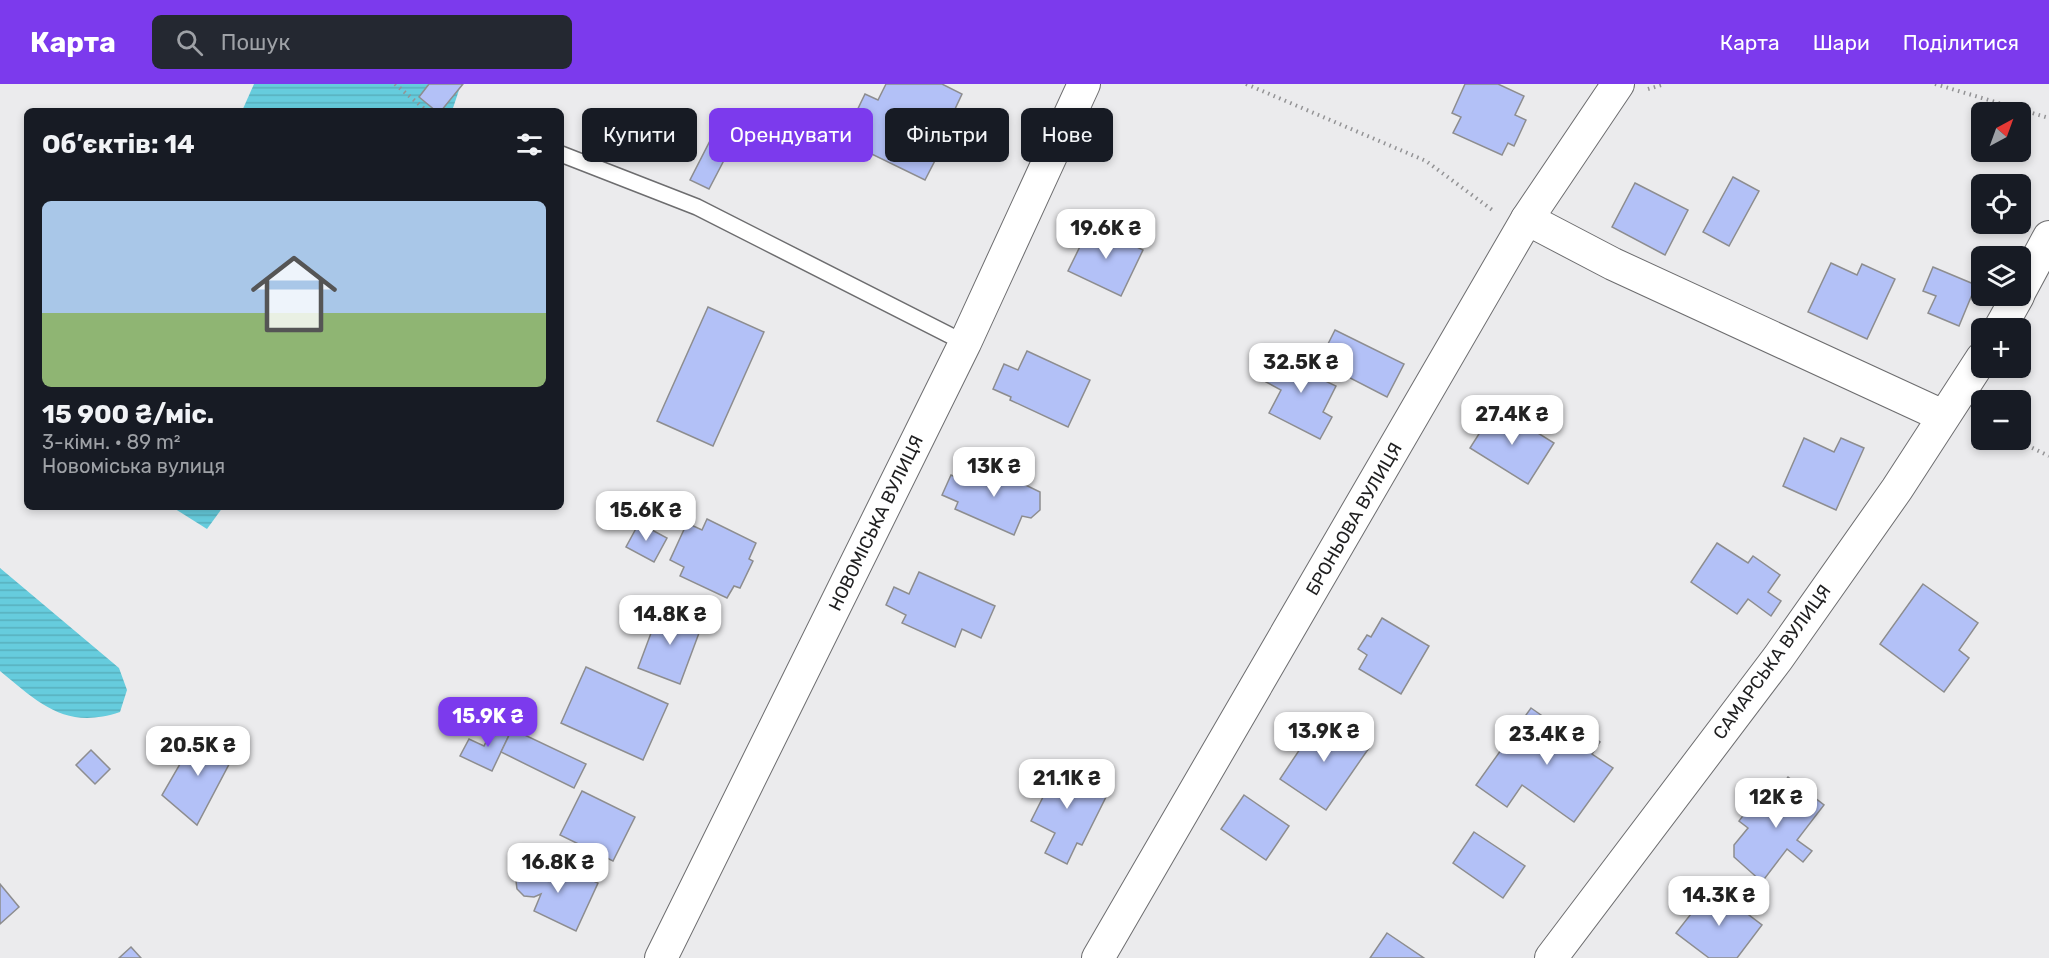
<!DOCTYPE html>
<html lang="uk">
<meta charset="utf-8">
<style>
:root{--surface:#171b24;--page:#242831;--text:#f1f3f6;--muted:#9ea1a6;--line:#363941;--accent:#7c3aed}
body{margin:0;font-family:Rubik,sans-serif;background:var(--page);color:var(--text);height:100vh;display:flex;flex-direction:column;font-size:22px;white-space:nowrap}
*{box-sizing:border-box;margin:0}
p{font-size:20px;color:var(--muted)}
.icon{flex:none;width:33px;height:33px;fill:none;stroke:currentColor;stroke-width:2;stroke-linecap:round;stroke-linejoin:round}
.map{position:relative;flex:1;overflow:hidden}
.drawer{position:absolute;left:24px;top:24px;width:540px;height:402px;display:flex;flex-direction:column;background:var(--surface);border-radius:9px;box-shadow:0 3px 9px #0003}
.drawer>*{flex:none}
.top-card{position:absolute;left:582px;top:24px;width:570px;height:54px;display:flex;gap:12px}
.needle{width:39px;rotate:41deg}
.fabs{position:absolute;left:1971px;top:18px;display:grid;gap:12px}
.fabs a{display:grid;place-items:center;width:60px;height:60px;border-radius:9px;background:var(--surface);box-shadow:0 3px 9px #0003;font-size:30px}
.price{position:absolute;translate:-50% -51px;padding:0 14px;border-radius:12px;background:#fff;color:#222;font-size:20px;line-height:39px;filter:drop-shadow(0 2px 3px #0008)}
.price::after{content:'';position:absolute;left:50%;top:36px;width:18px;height:14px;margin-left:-9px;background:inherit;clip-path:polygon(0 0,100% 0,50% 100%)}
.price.on{background:var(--accent);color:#fff}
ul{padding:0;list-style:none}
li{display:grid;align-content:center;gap:12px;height:318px;padding:0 18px}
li+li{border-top:2px solid var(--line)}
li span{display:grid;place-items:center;height:186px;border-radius:9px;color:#555}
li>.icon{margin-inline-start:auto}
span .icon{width:108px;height:108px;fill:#fffc;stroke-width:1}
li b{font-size:26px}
h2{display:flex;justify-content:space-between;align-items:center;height:72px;padding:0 18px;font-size:26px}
.tag{padding:0 21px;border-radius:9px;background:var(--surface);box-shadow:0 3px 9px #0003;font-size:21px;line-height:54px}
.tag.on{background:var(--accent);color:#fff}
header{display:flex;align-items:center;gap:36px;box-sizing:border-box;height:84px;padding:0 30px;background:var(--accent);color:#fff}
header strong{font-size:28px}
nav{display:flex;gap:33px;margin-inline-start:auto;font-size:21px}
.search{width:420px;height:54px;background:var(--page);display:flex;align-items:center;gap:15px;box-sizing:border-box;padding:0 21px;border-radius:9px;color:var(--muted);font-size:22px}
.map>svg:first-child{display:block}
.water{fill:url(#water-rules)}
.building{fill:#b3c1f7;stroke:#8d8d8f;stroke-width:1.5}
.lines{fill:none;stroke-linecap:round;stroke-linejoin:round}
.service-casing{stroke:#6d6d6f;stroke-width:18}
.minor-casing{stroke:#6d6d6f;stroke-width:34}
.path{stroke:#939395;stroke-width:4;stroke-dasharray:1.5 4.5;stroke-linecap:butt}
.service{stroke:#fff;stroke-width:15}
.minor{stroke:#fff;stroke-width:32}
.labels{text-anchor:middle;stroke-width:4.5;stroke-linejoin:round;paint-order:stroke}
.street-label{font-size:18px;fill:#1f1f20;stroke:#fff}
</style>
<header>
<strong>Карта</strong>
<div class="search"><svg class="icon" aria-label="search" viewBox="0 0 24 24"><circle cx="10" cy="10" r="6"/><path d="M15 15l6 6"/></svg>Пошук</div>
<nav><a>Карта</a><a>Шари</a><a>Поділитися</a></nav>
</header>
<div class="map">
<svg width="2049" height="874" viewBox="0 0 2049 874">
<defs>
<pattern id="water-rules" width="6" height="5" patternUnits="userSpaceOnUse" patternTransform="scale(1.5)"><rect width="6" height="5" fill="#6cd"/><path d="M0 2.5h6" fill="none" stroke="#58afbd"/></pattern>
</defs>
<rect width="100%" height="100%" fill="#ebebed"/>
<g class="water">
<polygon points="254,0 461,0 452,27 242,27"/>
<polygon points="172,423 223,423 207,445"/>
<path d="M 0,484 L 119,584 L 127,606 L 120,628 C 66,646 40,620 0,587 Z"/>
</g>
<g class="building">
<polygon points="429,0 463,0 441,27 436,27 419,13"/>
<polygon points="886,0 942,0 962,10 948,40 959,45 948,68 941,65 925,96 853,61 863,40 853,35 865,10 878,16"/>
<polygon points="1465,0 1498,0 1524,12 1515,31 1526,36 1514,62 1508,59 1502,71 1453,49 1461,33 1452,29"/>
<polygon points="715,47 734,57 709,105 690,96"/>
<polygon points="1733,93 1759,107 1729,162 1703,148"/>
<polygon points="1635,99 1688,126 1665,171 1612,143"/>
<polygon points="1091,140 1143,166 1121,212 1068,187"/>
<polygon points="1831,179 1857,191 1862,180 1895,195 1867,255 1808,228"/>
<polygon points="1933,183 1976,201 1959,242 1928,229 1936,212 1923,207"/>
<polygon points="708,223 764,248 713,362 657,337"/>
<polygon points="1335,246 1404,280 1387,313 1319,278"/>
<polygon points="1283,265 1327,288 1323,296 1336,302 1323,328 1332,333 1320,355 1269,329 1281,306 1266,298"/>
<polygon points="1027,267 1090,296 1068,343 1010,316 1011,313 993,305 1004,280 1018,286"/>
<polygon points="1496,323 1554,359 1528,400 1470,364"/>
<polygon points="1804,354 1834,368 1841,354 1864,364 1836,426 1783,402"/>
<polygon points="976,377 1040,408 1040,426 1031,434 1022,432 1014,451 955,425 958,418 942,411 951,391 967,398"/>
<polygon points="707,435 756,459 749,475 753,477 740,504 734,502 727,514 680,492 684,483 670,476 687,439 702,446"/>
<polygon points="639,439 667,454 654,478 626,463"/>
<polygon points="1717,459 1748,479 1753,472 1780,491 1768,508 1781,517 1771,532 1748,515 1737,530 1691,498"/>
<polygon points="919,488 995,522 981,554 962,545 955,563 902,539 906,531 886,521 894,503 909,510"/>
<polygon points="1923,500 1978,539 1959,566 1969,574 1944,608 1880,560"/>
<polygon points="660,525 702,541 680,600 638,584"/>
<polygon points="1382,534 1429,562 1401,610 1359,585 1367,571 1358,565 1367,551 1371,553"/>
<polygon points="586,583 668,620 643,676 561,639"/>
<polygon points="1531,624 1564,647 1571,637 1600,658 1592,670 1613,684 1574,738 1522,701 1507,723 1476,701"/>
<polygon points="1322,632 1369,664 1326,726 1280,695"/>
<polygon points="496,637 512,645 492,687 460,672 469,655 484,662"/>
<polygon points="512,645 586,680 574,704 501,668"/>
<polygon points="198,649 235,669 197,741 162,711"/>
<polygon points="91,666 110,685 95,700 76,681"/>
<polygon points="1044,682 1055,688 1057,683 1108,709 1082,761 1077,759 1067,780 1045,769 1055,749 1031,737 1047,705 1035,699"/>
<polygon points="1788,693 1824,721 1797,756 1812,767 1803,778 1787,765 1762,798 1734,773 1734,761 1748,744 1739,737 1756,714 1766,722"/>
<polygon points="582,707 635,733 613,777 560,751"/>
<polygon points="1244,711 1289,742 1266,776 1221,745"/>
<polygon points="1474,748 1525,782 1503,814 1453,779"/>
<polygon points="556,780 598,799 576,847 534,827 541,810 534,813 524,812 517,805 516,797 519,788 535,784 541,787 548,797"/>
<polygon points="0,800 19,823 0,840"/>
<polygon points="1712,803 1762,841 1737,874 1709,874 1676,849"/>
<polygon points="1387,849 1424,874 1370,874"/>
<polygon points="131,863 141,874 119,874"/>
</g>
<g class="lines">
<g class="service-casing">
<polyline id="service" points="561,70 697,123 965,259"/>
</g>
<g class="minor-casing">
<g id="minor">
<polyline points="1527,135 1613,180 1943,332"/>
<polyline points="2020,207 2049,153"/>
<polyline points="2000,244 2018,212"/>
<polyline points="661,874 965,259 1084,0"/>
<polyline points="1098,874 1527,135 1618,0"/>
<polyline points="1551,874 1778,574 1897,405 1982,274"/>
</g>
</g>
<g class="path">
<polyline points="395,0 427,27"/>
<polyline points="1246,0 1426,77 1495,128"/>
<polyline points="1935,0 2049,34"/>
<polyline points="1648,5 1665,0"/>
<polyline points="2016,356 2049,372"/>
</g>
<use href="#service" class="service"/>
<use href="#minor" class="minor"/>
</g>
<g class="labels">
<g class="street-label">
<text transform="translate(1354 435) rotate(-60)" y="6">БРОНЬОВА ВУЛИЦЯ</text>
<text transform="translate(876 439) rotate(-64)" y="6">НОВОМІСЬКА ВУЛИЦЯ</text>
<text transform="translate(1772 578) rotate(-54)" y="6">САМАРСЬКА ВУЛИЦЯ</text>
</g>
</g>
</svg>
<div class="fabs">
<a><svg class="needle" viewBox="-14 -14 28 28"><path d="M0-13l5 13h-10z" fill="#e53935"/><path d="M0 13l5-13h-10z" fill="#9ea1a6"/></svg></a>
<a><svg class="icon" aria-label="locate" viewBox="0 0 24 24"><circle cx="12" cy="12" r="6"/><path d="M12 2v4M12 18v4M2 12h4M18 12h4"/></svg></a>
<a><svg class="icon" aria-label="layers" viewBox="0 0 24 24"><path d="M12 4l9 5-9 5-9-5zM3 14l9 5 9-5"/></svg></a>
<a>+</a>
<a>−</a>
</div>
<b class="price" style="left:1106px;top:176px">19.6K ₴</b>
<b class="price" style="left:1301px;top:310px">32.5K ₴</b>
<b class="price" style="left:1512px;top:362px">27.4K ₴</b>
<b class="price" style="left:994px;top:414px">13K ₴</b>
<b class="price" style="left:646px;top:458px">15.6K ₴</b>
<b class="price" style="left:670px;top:562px">14.8K ₴</b>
<b class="price on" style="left:488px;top:664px">15.9K ₴</b>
<b class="price" style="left:1324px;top:679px">13.9K ₴</b>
<b class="price" style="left:1547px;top:682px">23.4K ₴</b>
<b class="price" style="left:198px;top:693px">20.5K ₴</b>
<b class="price" style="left:1067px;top:726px">21.1K ₴</b>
<b class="price" style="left:1776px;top:745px">12K ₴</b>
<b class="price" style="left:558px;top:810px">16.8K ₴</b>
<b class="price" style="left:1719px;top:843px">14.3K ₴</b>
<div class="top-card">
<a class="tag">Купити</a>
<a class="tag on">Орендувати</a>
<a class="tag">Фільтри</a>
<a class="tag">Нове</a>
</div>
<section class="drawer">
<h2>Об’єктів: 14<svg class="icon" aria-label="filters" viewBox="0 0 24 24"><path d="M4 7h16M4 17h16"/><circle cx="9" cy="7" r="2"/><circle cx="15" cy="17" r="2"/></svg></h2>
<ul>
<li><span style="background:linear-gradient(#a9c7e8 60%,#8fb573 0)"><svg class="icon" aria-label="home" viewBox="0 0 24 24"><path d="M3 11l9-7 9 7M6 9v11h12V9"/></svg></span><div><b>15 900 ₴/міс.</b><p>3-кімн. · 89 m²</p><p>Новоміська вулиця</p></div></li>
</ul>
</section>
</div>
